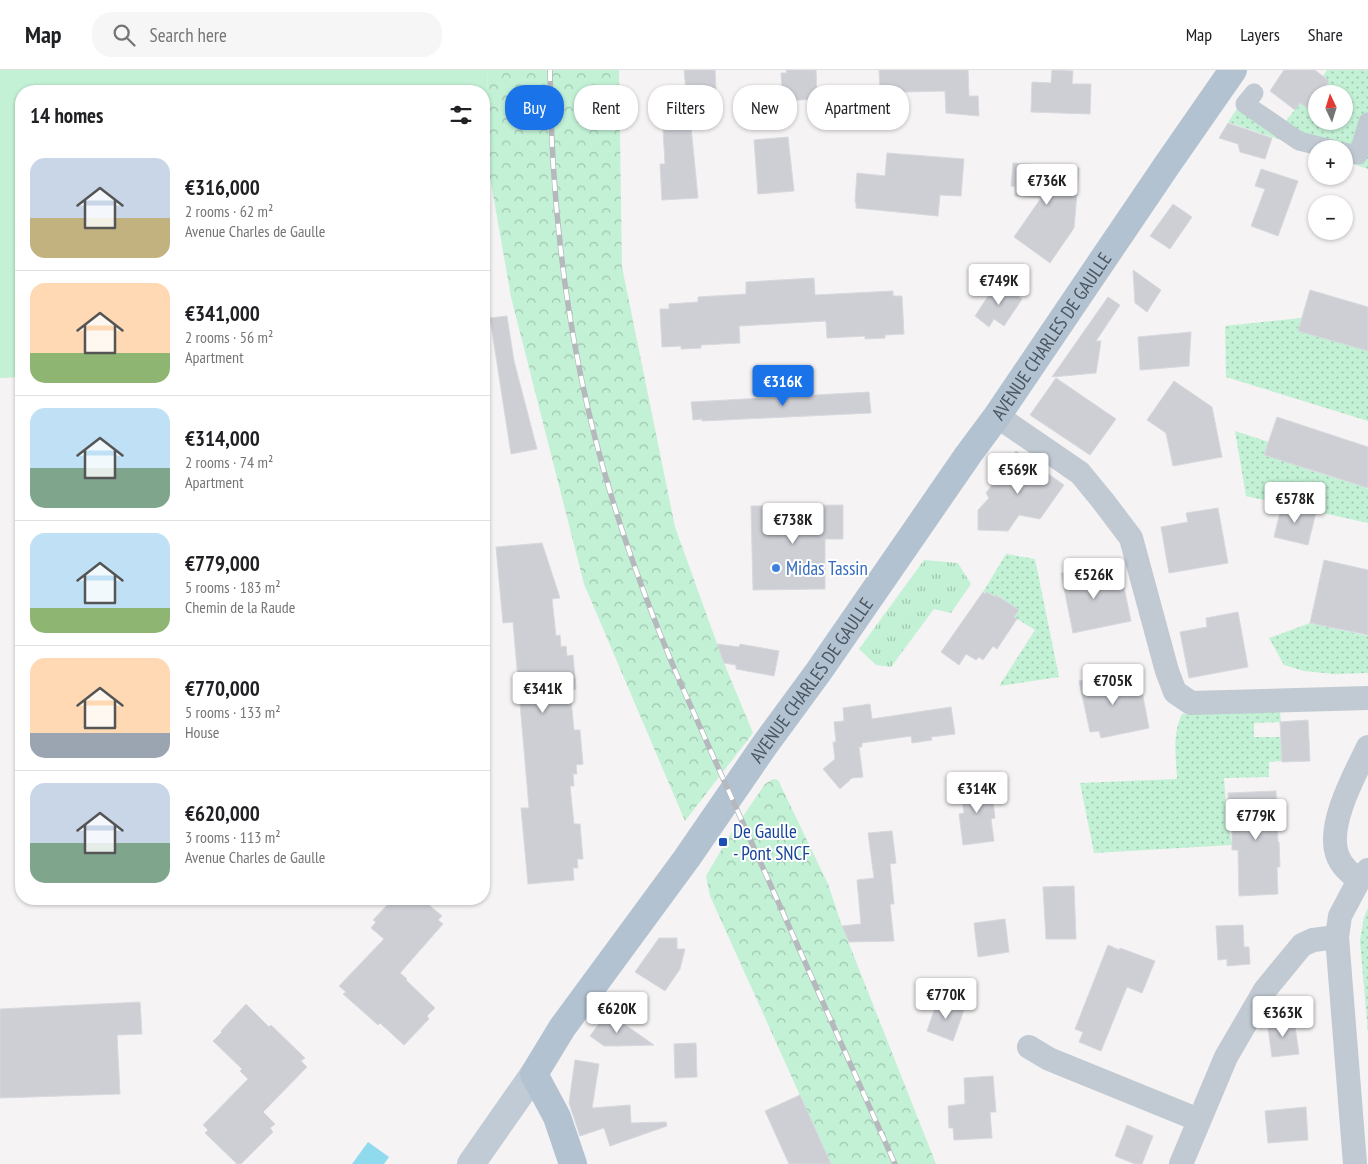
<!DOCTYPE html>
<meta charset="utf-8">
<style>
:root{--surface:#fff;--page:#f6f6f6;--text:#202124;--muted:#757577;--line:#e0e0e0;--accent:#1a73e8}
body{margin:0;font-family:"PT Sans Narrow",sans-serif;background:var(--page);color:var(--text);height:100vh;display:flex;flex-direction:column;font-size:19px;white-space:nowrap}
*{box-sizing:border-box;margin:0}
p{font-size:16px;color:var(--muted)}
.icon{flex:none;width:28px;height:28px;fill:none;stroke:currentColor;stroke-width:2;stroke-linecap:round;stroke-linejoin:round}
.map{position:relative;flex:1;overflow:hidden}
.side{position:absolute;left:15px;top:15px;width:475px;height:820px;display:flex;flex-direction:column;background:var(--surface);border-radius:20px;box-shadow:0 1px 4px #0004}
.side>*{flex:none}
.banner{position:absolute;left:505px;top:15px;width:475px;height:45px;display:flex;gap:10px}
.needle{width:32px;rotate:356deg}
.controls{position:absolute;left:1308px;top:15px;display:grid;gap:10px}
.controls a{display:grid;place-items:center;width:45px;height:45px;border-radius:50%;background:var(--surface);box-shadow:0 1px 4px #0004;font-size:25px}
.price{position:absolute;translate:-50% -42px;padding:0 11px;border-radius:5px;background:#fff;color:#222;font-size:16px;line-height:32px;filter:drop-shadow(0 1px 2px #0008)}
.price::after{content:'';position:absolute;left:50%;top:30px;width:15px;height:11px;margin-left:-8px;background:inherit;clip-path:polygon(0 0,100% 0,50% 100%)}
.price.active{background:var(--accent);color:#fff}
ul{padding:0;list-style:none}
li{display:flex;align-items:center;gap:15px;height:125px;padding:0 15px}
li+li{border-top:1px solid var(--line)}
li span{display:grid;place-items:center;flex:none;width:140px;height:100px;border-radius:15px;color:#555}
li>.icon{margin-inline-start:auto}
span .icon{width:60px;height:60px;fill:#fffc;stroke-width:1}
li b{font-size:21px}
h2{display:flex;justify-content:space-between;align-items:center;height:60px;padding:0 15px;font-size:21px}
.tag{padding:0 18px;border-radius:20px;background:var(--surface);box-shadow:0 1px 4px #0004;font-size:18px;line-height:45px}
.tag.active{background:var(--accent);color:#fff}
header{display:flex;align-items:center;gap:30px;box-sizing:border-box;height:70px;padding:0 25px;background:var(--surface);border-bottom:1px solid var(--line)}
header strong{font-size:24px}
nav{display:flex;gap:28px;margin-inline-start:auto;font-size:18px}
.search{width:350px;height:45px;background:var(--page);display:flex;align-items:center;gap:12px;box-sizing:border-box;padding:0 18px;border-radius:20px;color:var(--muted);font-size:19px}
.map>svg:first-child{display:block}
.grass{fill:url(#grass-tufts)}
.forest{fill:url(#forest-crowns)}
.garden{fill:url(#garden-dots)}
.pitch{fill:#c3f1d5}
.water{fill:#90daee}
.building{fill:#cdcfd5;stroke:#d7d9de}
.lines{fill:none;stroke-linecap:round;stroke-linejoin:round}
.pedestrian{stroke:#c1cad2;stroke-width:19}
.minor{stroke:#c1cad2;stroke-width:24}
.secondary{stroke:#c1cbd6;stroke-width:28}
.primary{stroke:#b3c2d1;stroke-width:28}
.rail-casing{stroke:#b5b8bd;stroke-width:5.5}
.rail{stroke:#fff;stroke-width:4;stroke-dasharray:11;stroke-linecap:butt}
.shop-dot{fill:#3f7fe0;stroke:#fff;stroke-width:2}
.transit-dot{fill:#1a4fb4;stroke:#fff;stroke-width:2}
.labels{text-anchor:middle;stroke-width:4;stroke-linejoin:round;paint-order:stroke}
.street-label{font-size:19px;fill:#4a5661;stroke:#fff}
.shop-label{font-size:19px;fill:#366cbe;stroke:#fff;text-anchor:start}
.transit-label{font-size:19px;fill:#164399;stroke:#fff;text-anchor:start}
</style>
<header>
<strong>Map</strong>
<div class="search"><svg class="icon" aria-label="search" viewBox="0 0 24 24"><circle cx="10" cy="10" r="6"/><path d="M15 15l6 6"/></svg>Search here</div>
<nav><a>Map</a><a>Layers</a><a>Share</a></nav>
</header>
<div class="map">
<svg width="1368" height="1094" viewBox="0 0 1368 1094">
<defs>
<pattern id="grass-tufts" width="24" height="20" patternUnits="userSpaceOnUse" patternTransform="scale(1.25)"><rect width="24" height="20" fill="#c3f1d5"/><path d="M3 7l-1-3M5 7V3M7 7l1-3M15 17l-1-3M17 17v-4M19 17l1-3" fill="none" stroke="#a0c6b0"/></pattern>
<pattern id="forest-crowns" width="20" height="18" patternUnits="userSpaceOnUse" patternTransform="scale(1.25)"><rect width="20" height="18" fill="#c3f1d5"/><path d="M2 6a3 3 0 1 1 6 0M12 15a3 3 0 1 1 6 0" fill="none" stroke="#a0c6b0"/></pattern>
<pattern id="garden-dots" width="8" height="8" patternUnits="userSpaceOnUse" patternTransform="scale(1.25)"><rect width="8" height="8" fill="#c3f1d5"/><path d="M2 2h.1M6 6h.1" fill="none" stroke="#a0c6b0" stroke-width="1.8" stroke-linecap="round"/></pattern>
</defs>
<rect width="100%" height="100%" fill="#f5f3f3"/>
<polygon class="grass" points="924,490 958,493 971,514 951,543 934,539 891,597 876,595 859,579"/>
<g class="forest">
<polygon points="488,0 619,0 622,197 675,457 724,593 753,663 685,751 584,514 511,227 490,107 485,65"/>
<polygon points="773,709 778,710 779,712 828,814 842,856 936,1094 831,1094 710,826 706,806 730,765 765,714"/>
</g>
<g class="garden">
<polygon points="1327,0 1368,0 1368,99 1344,91 1344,79 1316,82 1228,52 1241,33 1282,56 1300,33 1310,40 1316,30 1316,51 1344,51 1344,24 1321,24 1323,6"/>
<polygon points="1301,248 1299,261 1368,281 1368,351 1226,307 1225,256"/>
<polygon points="1235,361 1269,372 1265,385 1297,395 1306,396 1306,399 1357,415 1359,412 1366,415 1365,418 1368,419 1368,453 1246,426"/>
<polygon points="1006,484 1035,489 1059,607 999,616 1035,560 1014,547 1019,540 997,525 995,527 987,522 985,524 983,522"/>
<polygon points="1310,553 1368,566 1368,603 1334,604 1304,601 1284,595 1269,568"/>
<path d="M 1280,642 L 1281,652 L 1254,653 L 1254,667 L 1281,667 L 1282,691 L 1269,692 L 1269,707 L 1224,708 L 1227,748 L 1232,775 L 1094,783 L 1080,713 L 1177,709 C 1176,688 1172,664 1182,644 Z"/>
<polygon points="1368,838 1368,963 1360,871 1364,847"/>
</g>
<polygon class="pitch" points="0,0 488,0 485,65 490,107 484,107 484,21 21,21 21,307 0,308"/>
<polygon class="water" points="368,1072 389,1087 384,1094 352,1094"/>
<g class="building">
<polygon points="684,0 715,0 716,19 706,20 707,56 691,57 698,128 662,130 660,94 665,94 663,59 678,58 676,22 686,20"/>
<polygon points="786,0 816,0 817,29 783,31 781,3 787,3"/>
<polygon points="879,0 968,0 969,26 978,26 979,46 946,43 945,21 904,22 905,40 881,39"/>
<polygon points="1052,0 1073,1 1072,14 1091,14 1090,44 1031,42 1032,12 1051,13"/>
<polygon points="1284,0 1315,0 1329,11 1321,24 1316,24 1316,30 1310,40 1300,33 1295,40 1270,21"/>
<polygon points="1228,53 1272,68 1265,89 1240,82 1238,74 1219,68"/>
<polygon points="788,67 794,121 758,124 754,70"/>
<polygon points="887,83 964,89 961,126 940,125 938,146 856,138 856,132 855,132 857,103 885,106"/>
<polygon points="1013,93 1079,98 1074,158 1050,193 1014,167 1041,128 1015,126 1015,117 1011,116"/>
<polygon points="1261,99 1298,111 1278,166 1251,156 1265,119 1255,116"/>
<polygon points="1173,134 1192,147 1170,179 1150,166"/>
<polygon points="1133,200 1161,220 1147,242 1135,233"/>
<polygon points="814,208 815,225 893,221 893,226 902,226 904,264 885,265 885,268 865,269 865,266 827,268 826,251 739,256 740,273 701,275 701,278 681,279 681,276 662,277 660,239 669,239 669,234 698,232 698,227 746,224 746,212"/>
<polygon points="998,211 1022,229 1004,256 994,249 989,257 975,246"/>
<polygon points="1310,220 1368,237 1368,281 1298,261"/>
<polygon points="1108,227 1120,235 1096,271 1101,271 1096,303 1052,307"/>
<polygon points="507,246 514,291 537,379 511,384 490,248"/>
<polygon points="1191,262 1189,296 1140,300 1138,267"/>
<polygon points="1056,308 1116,349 1090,385 1030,345"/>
<polygon points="1174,311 1212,337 1222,387 1173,396 1166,363 1147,350"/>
<polygon points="869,322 871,343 702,351 702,349 693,350 691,332"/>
<polygon points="1277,347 1368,377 1368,418 1264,385"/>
<polygon points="1016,381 1064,415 1040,449 1019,445 1008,461 978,460 978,440 989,428 986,423"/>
<polygon points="1282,434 1316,442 1308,475 1274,467"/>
<polygon points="843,435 843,469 825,469 825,519 753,520 751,436"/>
<polygon points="1218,438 1228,493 1169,503 1161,457 1188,452 1186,443"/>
<polygon points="542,473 560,528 552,529 556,566 560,565 561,577 566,576 567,586 573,585 576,619 570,620 574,660 580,660 583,694 576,695 577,704 573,704 574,716 570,716 574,754 580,754 583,789 577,789 578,798 573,798 574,810 528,814 521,738 529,738 513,552 503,553 496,477"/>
<polygon points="1324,490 1368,500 1368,565 1310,553"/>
<polygon points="1101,495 1104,512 1122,508 1131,551 1073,563 1061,503"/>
<polygon points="983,522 985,524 987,522 995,527 996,525 1019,540 1014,547 1017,549 997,579 993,576 983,590 979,587 976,590 966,584 959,595 941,582"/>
<polygon points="1238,542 1248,597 1189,608 1180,562 1207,557 1206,548"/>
<polygon points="717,574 739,577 740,574 779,581 774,606 736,599 736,595 724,593"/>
<polygon points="1119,603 1123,619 1141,616 1149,658 1101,668 1099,661 1090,662 1079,611"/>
<polygon points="870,634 872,649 951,637 955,664 931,667 932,670 912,673 911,666 862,673 862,677 859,677 863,707 852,708 840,719 823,699 835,689 833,672 836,672 834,652 844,651 843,638"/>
<polygon points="1308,650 1310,691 1282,692 1280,652"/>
<polygon points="991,714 995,748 991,749 994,771 963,775 959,744 964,743 960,717"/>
<polygon points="1276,721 1278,772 1279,772 1280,797 1277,797 1278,824 1239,826 1238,780 1232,780 1232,747 1229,747 1228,723"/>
<polygon points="892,761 896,793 890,794 894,834 890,834 894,871 849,872 842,856 861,854 857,810 874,808 868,763"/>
<polygon points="1074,816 1076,869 1046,869 1043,817"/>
<polygon points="393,829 422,829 442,846 438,850 443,854 400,903 407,909 406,910 435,938 427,946 429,949 404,975 380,953 378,955 343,924 346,922 339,916 384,869 371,858 376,852 373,850"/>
<polygon points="1005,849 1009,882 978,887 974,853"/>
<polygon points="1243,855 1244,877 1249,877 1250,894 1227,896 1227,889 1218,890 1216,856"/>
<polygon points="659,868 677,868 677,879 685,879 680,899 665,921 635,902"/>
<polygon points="1108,875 1119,880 1120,878 1155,891 1142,923 1127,917 1101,981 1079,972 1083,962 1075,959"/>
<polygon points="938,929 965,937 953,971 927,961"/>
<polygon points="140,932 142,964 117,965 120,1024 0,1028 0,939"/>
<polygon points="246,934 269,957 271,955 305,988 301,991 307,997 263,1042 275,1054 270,1058 273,1062 241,1094 237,1094 205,1063 208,1060 203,1055 248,1009 240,1001 242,999 213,971 222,962 221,961"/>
<polygon points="607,942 654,975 616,976 604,976 590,966"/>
<polygon points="1294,949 1299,984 1272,987 1267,951"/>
<polygon points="696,973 697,1007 675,1008 674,974"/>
<polygon points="575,990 599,994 592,1038 630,1035 631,1053 666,1052 667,1056 610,1076 604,1058 580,1066 569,1033"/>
<polygon points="993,1006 996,1042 990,1042 992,1068 954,1070 953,1058 949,1058 948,1036 965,1034 964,1008"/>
<polygon points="800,1025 831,1094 789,1094 765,1041"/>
<polygon points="1306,1037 1308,1070 1268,1073 1265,1041"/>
<polygon points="1127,1055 1153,1066 1142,1094 1135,1094 1115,1086"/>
</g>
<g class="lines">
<g class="pedestrian">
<polyline points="1254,23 1245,34 1299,71 1331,79"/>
<polyline points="1344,82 1358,85 1368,52"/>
</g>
<g class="minor">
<polyline points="997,346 1080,403 1103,431 1131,468 1167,601 1175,622 1191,633 1368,628"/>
<path d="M 1359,810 C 1350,803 1341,796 1337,784 C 1327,754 1355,704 1368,677"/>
<polyline points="1029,977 1049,989 1199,1050"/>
<polyline points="1181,1094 1226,987 1265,920 1302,875 1313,870 1337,867"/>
<polyline points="1355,1094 1337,867 1340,846 1359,810 1368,800"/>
</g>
<polyline class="secondary" points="471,1094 534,1004"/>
<path class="primary" id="s1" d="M 573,1094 L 557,1047 L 534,1004 L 562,958 L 687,788 L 764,676 L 819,601 L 968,385 L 997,346 L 1167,95 L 1233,0"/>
<g class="rail-casing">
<path id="rail" d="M 550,0 C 551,143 569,287 611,425 C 630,488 654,551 680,612 L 895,1094"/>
</g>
<use href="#rail" class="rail"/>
</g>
<circle class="shop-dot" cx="776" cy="498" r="5"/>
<rect class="transit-dot" x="718" y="767" width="10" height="10" rx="2.5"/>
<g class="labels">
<g class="street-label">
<text dy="7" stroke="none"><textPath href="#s1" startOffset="1000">AVENUE CHARLES DE GAULLE</textPath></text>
<text dy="7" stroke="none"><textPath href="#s1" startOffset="580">AVENUE CHARLES DE GAULLE</textPath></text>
</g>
<g class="shop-label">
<text x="786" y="505">Midas Tassin</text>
</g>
<g class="transit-label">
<text x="733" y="768">De Gaulle<tspan x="733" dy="22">- Pont SNCF</tspan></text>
</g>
</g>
</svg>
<div class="controls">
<a><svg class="needle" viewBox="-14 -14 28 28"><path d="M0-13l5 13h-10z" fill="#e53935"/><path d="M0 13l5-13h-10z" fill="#757577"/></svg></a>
<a>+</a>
<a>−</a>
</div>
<b class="price" style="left:1047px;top:136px">€736K</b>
<b class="price" style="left:999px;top:236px">€749K</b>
<b class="price active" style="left:783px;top:337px">€316K</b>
<b class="price" style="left:1018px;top:425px">€569K</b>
<b class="price" style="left:1295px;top:454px">€578K</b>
<b class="price" style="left:793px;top:475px">€738K</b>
<b class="price" style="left:1094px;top:530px">€526K</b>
<b class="price" style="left:1113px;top:636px">€705K</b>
<b class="price" style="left:543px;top:644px">€341K</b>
<b class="price" style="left:977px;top:744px">€314K</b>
<b class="price" style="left:1256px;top:771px">€779K</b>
<b class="price" style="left:946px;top:950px">€770K</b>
<b class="price" style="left:617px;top:964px">€620K</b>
<b class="price" style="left:1283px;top:968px">€363K</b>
<div class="banner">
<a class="tag active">Buy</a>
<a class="tag">Rent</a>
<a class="tag">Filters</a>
<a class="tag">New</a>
<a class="tag">Apartment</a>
</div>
<section class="side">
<h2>14 homes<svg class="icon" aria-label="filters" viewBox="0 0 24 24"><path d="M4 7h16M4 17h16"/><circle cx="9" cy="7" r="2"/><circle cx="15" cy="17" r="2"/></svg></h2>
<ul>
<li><span style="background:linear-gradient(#c9d6e8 60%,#c2b280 0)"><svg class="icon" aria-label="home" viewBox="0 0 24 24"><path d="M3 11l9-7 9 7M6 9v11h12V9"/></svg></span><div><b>€316,000</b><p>2 rooms · 62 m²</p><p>Avenue Charles de Gaulle</p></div></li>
<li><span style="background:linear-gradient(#ffd9b3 70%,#8fb573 0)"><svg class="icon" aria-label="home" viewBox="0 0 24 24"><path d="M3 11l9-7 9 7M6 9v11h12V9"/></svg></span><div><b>€341,000</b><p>2 rooms · 56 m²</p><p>Apartment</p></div></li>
<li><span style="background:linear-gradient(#bfe0f5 60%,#7fa58c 0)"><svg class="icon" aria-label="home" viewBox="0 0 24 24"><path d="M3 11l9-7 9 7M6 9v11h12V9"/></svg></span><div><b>€314,000</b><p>2 rooms · 74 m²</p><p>Apartment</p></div></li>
<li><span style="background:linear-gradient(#bfe0f5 75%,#8fb573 0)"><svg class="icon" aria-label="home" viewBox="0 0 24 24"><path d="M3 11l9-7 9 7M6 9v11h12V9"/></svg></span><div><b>€779,000</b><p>5 rooms · 183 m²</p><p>Chemin de la Raude</p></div></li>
<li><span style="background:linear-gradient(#ffd9b3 75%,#9aa5b1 0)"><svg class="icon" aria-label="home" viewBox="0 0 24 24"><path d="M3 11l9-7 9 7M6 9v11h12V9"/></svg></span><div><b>€770,000</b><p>5 rooms · 133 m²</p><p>House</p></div></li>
<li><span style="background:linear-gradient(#c9d6e8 60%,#7fa58c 0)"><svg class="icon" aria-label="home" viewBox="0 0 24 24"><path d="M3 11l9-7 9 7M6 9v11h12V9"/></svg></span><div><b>€620,000</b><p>3 rooms · 113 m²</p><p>Avenue Charles de Gaulle</p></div></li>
</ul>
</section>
</div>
